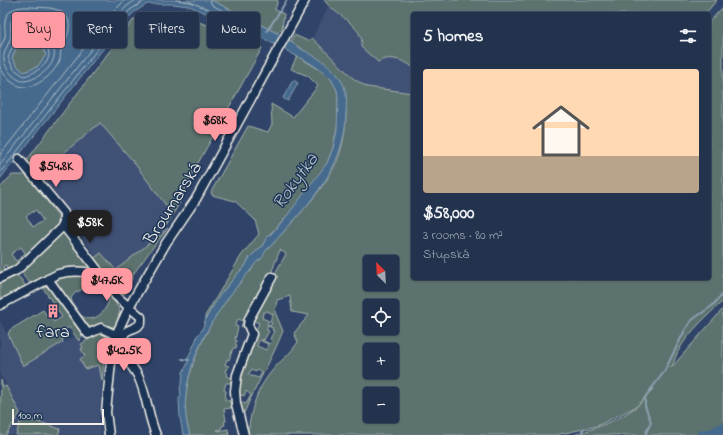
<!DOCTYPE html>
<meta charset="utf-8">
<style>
:root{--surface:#23334e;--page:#2b3b55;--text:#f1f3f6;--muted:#a3aab6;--line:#404e66;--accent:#ff9aa2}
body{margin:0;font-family:"Indie Flower",sans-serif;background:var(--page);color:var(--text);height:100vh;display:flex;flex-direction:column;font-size:15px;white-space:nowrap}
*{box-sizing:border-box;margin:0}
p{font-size:13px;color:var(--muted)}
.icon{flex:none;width:22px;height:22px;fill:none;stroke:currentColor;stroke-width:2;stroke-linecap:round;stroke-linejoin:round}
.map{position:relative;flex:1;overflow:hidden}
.details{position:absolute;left:411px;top:12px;width:300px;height:268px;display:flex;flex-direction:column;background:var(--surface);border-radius:4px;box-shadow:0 1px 3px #0004,0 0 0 1px var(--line)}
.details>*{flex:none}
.guide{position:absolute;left:12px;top:12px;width:339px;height:36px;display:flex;gap:8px}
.needle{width:26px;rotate:336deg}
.buttons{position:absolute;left:363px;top:255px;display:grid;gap:8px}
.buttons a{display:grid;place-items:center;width:36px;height:36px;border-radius:4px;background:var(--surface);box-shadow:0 1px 3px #0004,0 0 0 1px var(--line);font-size:20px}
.scale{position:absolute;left:12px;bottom:10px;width:92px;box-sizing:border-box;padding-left:4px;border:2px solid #f4f1e8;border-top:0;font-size:11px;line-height:14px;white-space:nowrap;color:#f4f1e8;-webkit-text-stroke:3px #1d3557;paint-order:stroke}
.price{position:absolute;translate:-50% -34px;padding:0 9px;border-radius:8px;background:var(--accent);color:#111;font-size:13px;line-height:26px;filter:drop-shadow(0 1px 2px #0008)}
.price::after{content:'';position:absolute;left:50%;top:24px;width:12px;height:9px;margin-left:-6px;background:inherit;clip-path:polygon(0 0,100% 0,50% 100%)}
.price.current{background:#222;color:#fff}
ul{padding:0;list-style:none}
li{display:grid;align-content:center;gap:8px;height:212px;padding:0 12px}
li span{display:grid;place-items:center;height:124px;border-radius:4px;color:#555}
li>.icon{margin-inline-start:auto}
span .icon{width:72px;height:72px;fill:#fffc;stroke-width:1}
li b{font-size:17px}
h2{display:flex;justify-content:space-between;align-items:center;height:48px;padding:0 12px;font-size:17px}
.pill{padding:0 14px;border-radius:4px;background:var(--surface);box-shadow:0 1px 3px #0004,0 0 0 1px var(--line);font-size:14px;line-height:36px}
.pill.current{background:var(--accent);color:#111}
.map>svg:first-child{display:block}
.built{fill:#405176}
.green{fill:#5b726e;stroke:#a8b2ab;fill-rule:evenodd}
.water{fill:#456a8d;stroke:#8ba0b1;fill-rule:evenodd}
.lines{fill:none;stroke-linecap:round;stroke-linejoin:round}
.shore{stroke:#aebbc4;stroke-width:1}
.stream{stroke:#8ba0b1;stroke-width:2}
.river{stroke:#456a8d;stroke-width:11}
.minor-casing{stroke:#f4f1e8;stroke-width:11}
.minor{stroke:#1d3557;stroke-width:8}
.labels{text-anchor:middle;stroke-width:3;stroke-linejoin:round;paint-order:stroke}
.street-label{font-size:18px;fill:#f4f1e8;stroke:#1d3557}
.poi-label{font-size:18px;fill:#f4f1e8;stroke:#1d3557}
.water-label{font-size:19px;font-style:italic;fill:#b7c2c8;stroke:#1d3557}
</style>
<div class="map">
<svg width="723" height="435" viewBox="0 0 723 435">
<rect width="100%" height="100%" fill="#2f4468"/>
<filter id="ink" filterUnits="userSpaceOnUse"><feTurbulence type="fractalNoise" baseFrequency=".025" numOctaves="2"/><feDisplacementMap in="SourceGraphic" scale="8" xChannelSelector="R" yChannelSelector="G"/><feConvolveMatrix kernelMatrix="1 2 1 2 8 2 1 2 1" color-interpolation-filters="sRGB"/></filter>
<g filter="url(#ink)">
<g class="built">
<polygon points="328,6 353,27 361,38 384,59 393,58 413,67 413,93 367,87 354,79 312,38 324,16"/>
<polygon points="100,122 132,160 168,208 166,226 162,234 116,270 107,271 37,175"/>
<polygon points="0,321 23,365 63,342 65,342 76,336 83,348 85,368 99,365 102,382 99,416 101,435 6,435 20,413 2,377 0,378"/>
</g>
<g class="green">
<polygon points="211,0 278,0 275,10 284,14 282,29 277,33"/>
<path d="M 324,0 L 717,0 L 705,14 L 413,14 L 413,67 C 402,60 390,55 378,62 L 361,47 C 361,44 362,40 361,37 C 354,21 334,14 324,0 Z"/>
<path d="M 723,7 L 723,301 C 708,315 691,330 680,348 C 676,354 675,361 671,368 L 723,309 L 723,435 L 574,435 C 602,426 638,414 653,388 L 637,406 L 597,426 L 556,435 L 248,435 C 251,405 258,385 279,363 C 287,356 292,351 298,342 L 294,333 L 309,315 L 292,312 L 290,296 L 277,300 L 275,312 L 283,331 C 272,359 256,385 244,413 L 242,412 L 238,401 L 246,404 L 251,395 L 246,391 L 244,396 L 238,394 L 240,377 L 259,323 L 254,321 L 252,326 L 250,324 L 269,284 L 286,254 L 280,250 L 270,276 L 244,325 L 241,327 L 243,321 L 238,319 L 235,326 L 238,327 L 235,340 L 237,341 L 235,344 L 237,345 L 236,348 L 233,348 L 229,360 L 227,359 L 225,365 L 229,366 L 228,369 L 226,369 L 225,372 L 227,372 L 226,376 L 232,378 L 231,383 L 226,383 L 224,390 L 226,391 L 225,400 L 230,401 L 231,408 L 224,409 L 226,421 L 224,422 L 225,425 L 222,426 L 221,429 L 217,430 L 218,431 L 228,429 L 229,435 L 190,435 C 178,400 191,362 208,330 C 211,325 213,318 217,314 C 222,307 227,299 233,291 C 237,286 243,281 246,274 L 251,271 L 255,263 L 261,259 L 264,252 L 269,248 C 291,223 328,187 339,156 C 344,141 346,126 346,110 C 347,98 346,86 338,76 C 325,60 306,54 291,41 L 294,35 L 308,41 L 312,38 L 354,79 L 367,87 L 413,93 L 413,278 L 709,278 L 709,22 ZM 370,262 L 392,262 L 392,284 L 370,284 ZM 370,306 L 392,306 L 392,328 L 370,328 ZM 267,311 L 273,314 L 270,322 L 272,323 L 270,326 L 267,324 L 269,321 L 262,318 L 263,313 ZM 267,326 L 273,328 L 272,330 L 274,331 L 270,339 L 272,340 L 270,344 L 262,340 L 263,339 L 264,340 L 269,331 L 267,330 ZM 259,340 L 268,344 L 266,350 L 257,346 ZM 370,350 L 392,350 L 392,372 L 370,372 ZM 251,370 L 256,372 L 257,370 L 262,372 L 259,378 L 248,375 ZM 370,394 L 392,394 L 392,416 L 370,416 Z"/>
<polygon points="149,14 174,14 185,17 254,42 262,48 192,174 179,204 166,226 168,208 132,160 100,123 37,175 26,161 134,19"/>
<polygon points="25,22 49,23 55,26 50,41 43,49 46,55 37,67 24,72 17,66 12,58 20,39 19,23"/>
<polygon points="297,56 325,73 331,79 337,90 338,98 338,122 333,148 327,163 316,179 286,217 267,237 262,246 250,257 244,268 240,271 224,290 206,318 205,316 241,256 259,234 255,220 235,201 212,195 211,192 248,126 268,132 272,124 271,104 293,117 318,86 308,76 291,69"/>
<path d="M 12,175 L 28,175 L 58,216 L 58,225 L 11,270 L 8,271 L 6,265 L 3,266 L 5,272 L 0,275 L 0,188 ZM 36,210 L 43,221 L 33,227 L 26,216 ZM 21,247 L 25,253 L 18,260 L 16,261 L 11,254 Z"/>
<path d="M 168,228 L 151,250 L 134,273 L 126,293 L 123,295 L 120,293 C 112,281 103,271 93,259 L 101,253 L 116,270 Z"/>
<polygon points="62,230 67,235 67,237 84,260 87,260 90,266 90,268 56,271 30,283 25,278 21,271"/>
<path d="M 14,274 C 19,276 24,281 25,287 L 2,300 L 0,298 L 0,280 Z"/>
<path d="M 75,274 L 94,277 L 98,279 L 109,291 L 120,311 L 116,324 L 114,327 C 109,327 106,324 100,324 C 95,324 92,328 87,327 L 54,281 L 55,279 ZM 92,284 L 101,285 L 106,288 L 109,300 C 105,315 88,328 77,310 C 74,306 72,303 71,298 L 75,293 Z"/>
<polygon points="49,286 83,333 79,341 69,327 63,331 67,338 62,339 63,342 23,366 8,334 10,330 43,310 48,317 50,316 54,322 62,317 43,288"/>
<path d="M 99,333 C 112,335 108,348 107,359 L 104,359 L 102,381 L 99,365 L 85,369 L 80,359 L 85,356 L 81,349 L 83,348 L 81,344 Z"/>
<polygon points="1,380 3,387 6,386 20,413 6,435 0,435"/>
<polygon points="22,416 60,429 58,435 16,435"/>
</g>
<g class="water">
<path d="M 0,0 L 211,0 L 289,39 C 295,47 306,51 314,56 C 323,61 333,68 339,77 C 347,88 347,100 346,112 C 346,171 305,207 269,248 C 264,251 265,254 262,258 C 260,260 257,261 255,264 C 253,266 252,269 250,271 C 214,311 171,379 190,435 L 183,435 L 180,417 L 179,399 L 181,395 L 180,388 L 182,382 L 183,372 L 187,365 L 188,358 L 196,340 L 197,336 L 202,330 L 206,318 L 220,295 L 240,271 L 244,268 L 250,257 L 262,246 L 267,237 L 271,234 L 286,217 L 327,163 L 333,148 L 337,130 L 338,98 L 337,90 L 331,79 L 325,73 L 310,63 L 245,29 L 189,6 L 173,4 L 147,4 L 133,13 L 122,25 L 0,179 ZM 25,22 L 49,23 L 55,26 L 50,41 L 43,49 L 46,55 L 37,67 L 24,72 L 17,66 L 12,58 L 20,39 L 20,23 Z"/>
<polygon points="293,80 298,83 288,101 283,98"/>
</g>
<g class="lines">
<g class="shore">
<polyline points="176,0 190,2 226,16 228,16 227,13 212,5 210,0"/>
<path d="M 26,13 L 51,14 L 61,19 C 66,28 60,43 54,50 C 57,65 39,79 25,81 C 16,82 5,69 4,60 C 2,51 11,43 11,34 C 10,20 10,14 26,13 Z"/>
<path d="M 26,18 L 50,19 L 57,22 C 60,30 53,43 48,49 C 53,63 36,73 24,76 L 14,69 L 8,58 L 16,38 L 16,22 L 19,19 Z"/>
<path d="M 0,48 C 1,45 4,41 5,37 C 6,32 4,27 5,22 C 6,8 20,6 31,7 C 43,8 58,6 66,16 C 74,26 65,41 61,51 C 60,54 61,59 59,62 C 53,75 34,91 19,86 C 10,83 4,75 0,67"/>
<polyline points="0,155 110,15 125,0"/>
<polyline points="0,165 115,19 127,6 136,0"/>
<polyline points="0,173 119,22 130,10 146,0"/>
</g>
<g class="stream">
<polyline points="267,31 287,0"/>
<polyline points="182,359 189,360"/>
<polyline points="580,435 584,428"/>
<polyline points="645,435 651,422 645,406 645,397 664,372 685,330 692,320 712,306 723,294"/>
</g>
<polyline class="river" points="702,435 712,434 723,428"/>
<g class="minor-casing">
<g id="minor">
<polyline points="63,225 102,276"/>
<polyline points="0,278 17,270 61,228 64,222 64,213 19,159"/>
<polyline points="48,279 88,334 101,328 116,335"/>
<path d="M 0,305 L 58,274 C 73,270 87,271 102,276 L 116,296 L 141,317 L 141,322 L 138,326 C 130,331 124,328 122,341 C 120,354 132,365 138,376 C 147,395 148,416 156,435"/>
<polyline points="109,435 106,412 112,352 116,335 129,307 166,243 196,199 305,0"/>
<polyline points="244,435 236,404 235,391 237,375 252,334 248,325 249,319 272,277"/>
</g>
</g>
<use href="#minor" class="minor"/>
</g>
</g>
<defs>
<g id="building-bare" transform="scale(1.08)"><path d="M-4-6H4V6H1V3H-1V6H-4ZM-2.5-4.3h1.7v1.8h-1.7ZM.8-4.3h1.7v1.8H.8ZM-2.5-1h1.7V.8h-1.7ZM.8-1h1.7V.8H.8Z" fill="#ff9aa2" stroke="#1d3557" stroke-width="2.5" paint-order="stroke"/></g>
</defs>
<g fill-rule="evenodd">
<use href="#building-bare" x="53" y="311"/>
</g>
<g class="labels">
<g class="street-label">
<text transform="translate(172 203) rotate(-58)" y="6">Broumarská</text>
</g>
<g class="poi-label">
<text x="53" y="337">fara</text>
</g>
<g class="water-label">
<text transform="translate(294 180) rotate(-54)" y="7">Rokytka</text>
</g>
</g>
</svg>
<div class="buttons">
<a><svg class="needle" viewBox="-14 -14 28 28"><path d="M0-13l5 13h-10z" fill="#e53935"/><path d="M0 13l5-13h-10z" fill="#a3aab6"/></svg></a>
<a><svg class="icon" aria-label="locate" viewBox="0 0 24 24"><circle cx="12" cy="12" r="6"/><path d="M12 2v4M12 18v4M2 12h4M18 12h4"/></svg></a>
<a>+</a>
<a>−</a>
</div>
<div class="scale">100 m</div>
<b class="price" style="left:215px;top:142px">$68K</b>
<b class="price" style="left:56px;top:188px">$54.8K</b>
<b class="price current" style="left:90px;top:244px">$58K</b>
<b class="price" style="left:107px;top:302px">$47.6K</b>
<b class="price" style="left:124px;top:372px">$42.5K</b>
<div class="guide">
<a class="pill current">Buy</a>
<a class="pill">Rent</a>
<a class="pill">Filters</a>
<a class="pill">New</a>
</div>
<section class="details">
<h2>5 homes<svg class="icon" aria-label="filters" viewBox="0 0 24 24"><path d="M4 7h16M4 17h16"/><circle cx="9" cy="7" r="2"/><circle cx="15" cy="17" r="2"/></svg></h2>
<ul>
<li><span style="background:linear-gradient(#ffd9b3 70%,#b9a48a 0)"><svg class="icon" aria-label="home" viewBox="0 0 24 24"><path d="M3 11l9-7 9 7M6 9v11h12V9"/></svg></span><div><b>$58,000</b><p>3 rooms · 80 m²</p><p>Stupská</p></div></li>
</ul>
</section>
</div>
